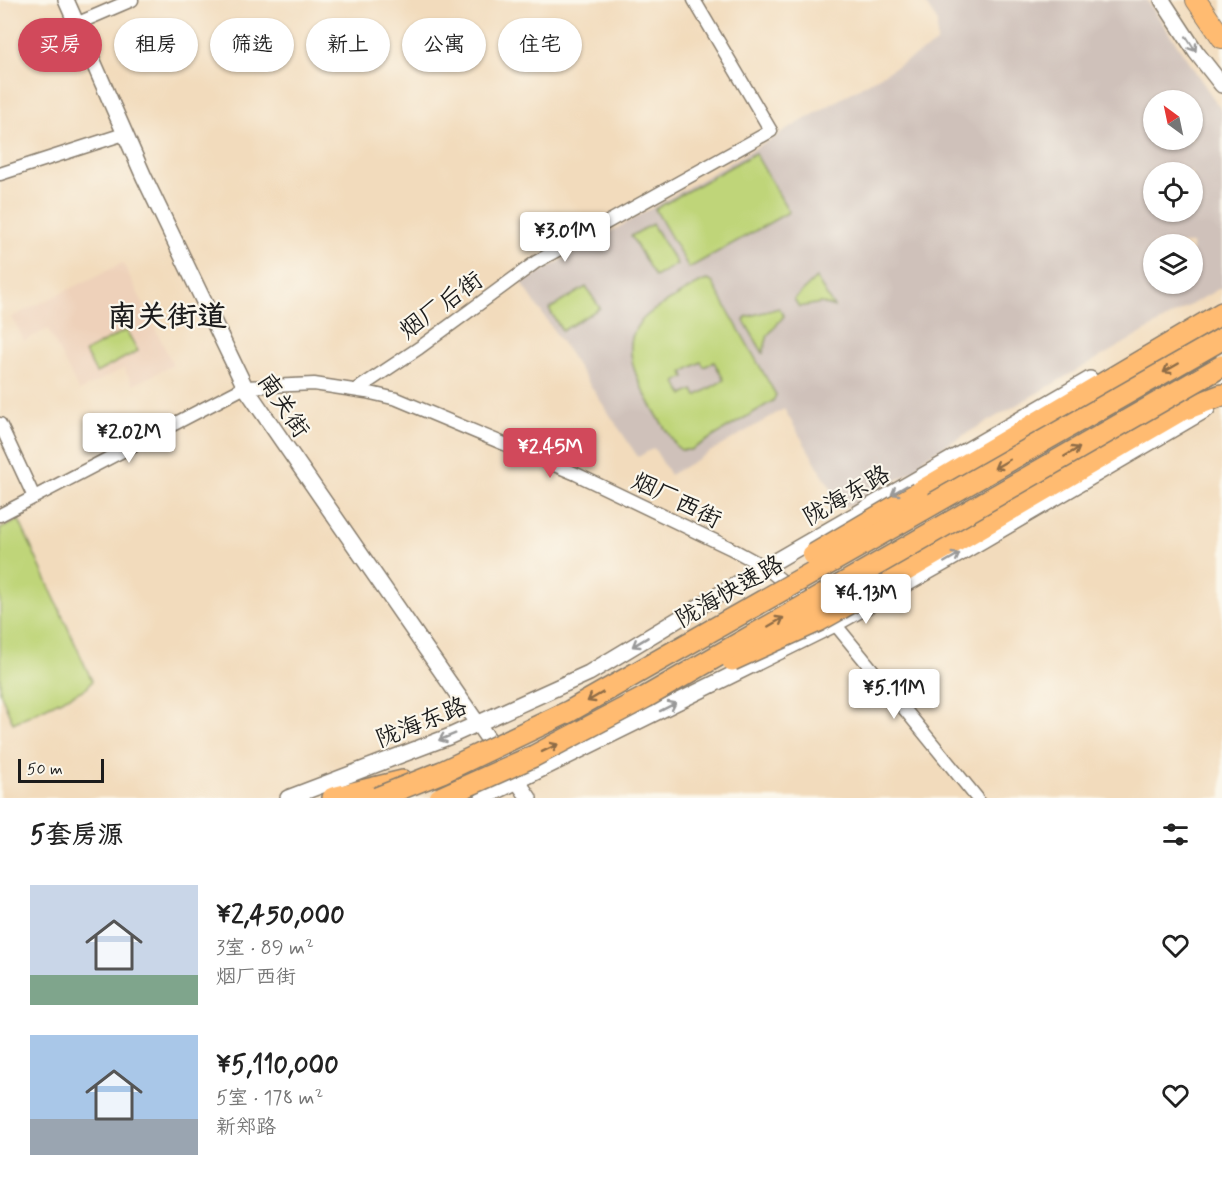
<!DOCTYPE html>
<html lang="zh">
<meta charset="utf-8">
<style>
:root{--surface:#fff;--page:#f2f2f2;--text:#222;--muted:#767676;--accent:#d1495b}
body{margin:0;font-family:Mynerve,"LXGW WenKai TC",sans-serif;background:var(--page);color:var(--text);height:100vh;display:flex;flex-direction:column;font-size:22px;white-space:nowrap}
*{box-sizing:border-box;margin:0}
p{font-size:20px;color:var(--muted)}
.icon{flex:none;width:33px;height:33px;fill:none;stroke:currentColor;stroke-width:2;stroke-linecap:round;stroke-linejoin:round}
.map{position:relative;height:798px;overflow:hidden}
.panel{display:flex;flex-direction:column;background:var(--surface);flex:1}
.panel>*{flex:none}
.top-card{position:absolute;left:18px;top:18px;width:600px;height:54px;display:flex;gap:12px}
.needle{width:39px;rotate:327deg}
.tools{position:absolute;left:1143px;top:90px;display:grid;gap:12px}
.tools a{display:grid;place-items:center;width:60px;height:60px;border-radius:50%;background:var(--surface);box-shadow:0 2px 4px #0004;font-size:30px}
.scale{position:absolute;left:18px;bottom:15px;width:86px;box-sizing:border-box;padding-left:6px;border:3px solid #1c1c1c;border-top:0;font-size:16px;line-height:21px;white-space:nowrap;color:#1c1c1c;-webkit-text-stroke:4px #fbf7ec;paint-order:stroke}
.price{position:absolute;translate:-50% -51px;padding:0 14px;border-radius:6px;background:#fff;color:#222;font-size:20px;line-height:39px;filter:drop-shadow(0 2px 3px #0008)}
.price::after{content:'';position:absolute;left:50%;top:36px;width:18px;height:14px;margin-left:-9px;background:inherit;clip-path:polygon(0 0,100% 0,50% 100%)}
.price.current{background:var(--accent);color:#fff}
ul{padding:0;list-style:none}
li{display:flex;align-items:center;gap:18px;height:150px;padding:0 30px}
li span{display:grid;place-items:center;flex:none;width:168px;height:120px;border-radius:0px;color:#555}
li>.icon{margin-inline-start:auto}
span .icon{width:72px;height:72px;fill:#fffc;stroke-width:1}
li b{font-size:26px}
h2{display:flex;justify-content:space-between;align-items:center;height:72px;padding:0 30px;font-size:26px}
.chip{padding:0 21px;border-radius:27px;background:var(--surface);box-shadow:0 2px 4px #0004;font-size:21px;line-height:54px}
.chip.current{background:var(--accent);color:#fff}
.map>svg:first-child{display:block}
.built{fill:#eed1ba}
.industrial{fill:#cfc1ba;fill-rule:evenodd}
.green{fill:#bfd579;stroke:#6e784a;stroke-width:1.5;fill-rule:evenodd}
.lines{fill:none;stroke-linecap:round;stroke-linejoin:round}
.minor-casing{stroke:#877c6c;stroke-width:15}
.tertiary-casing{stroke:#877c6c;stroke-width:18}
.primary-casing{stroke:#877c6c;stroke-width:22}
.trunk-casing{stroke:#877c6c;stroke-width:24}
.minor{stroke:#fff;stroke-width:12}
.tertiary{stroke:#fff;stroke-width:15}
.primary{stroke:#ffbb71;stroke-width:20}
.trunk{stroke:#ffbb71;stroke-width:21}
.trunk-bridge-casing{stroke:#877c6c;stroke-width:24;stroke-linecap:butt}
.trunk-bridge{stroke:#ffbb71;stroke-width:21}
.oneway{stroke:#999}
.oneway2{stroke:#8e6c46}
.labels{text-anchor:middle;stroke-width:4.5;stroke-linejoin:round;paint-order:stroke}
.street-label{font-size:24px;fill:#1c1c1c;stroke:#fbf7ec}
.district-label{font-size:30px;font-weight:bold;fill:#1c1c1c;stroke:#fbf7ec}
</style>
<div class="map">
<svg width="1222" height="798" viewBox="0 0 1222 798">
<rect width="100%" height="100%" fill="#fbf7ec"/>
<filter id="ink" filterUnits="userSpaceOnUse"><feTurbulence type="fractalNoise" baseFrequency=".0167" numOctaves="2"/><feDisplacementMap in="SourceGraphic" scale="12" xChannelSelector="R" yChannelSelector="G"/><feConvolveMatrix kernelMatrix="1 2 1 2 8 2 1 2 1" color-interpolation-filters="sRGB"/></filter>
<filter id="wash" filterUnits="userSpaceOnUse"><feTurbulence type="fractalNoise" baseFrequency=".008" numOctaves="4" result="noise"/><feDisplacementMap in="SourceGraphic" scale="24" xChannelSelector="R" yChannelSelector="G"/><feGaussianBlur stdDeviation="1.35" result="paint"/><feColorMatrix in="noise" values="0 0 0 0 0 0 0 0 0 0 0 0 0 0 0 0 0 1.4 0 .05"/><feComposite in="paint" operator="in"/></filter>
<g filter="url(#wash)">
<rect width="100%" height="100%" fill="#f2dbbc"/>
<polygon class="built" points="123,263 173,365 133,385 124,368 79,391 48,329 24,341 12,317"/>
<path class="industrial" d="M 923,0 L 1147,0 L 1222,111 L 1222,287 L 924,458 L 927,463 L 853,505 L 842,507 L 784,409 L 670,475 L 654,448 L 638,457 L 522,283 L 937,43 L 937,21 ZM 1154,100 L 1192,100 L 1192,140 L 1154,140 ZM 1154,172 L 1192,172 L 1192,212 L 1154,212 ZM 1154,244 L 1192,244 L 1192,284 L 1154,284 Z"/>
<g class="green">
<polygon points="755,153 789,212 689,268 655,209"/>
<polygon points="652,224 677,264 655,277 631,236"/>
<polygon points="816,278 834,307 821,303 799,307 794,299"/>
<path d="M 707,280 L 712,282 L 776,395 L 773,401 L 691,450 L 681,450 L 676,446 C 659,417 613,358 638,325 C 645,315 657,308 667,302 C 680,295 694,284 707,280 ZM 701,362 L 704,367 L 714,362 L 724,380 L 696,396 L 693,390 L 683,395 L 676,382 L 685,377 L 683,372 Z"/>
<polygon points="586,287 600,308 562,331 549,309"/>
<polygon points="779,308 784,316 768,335 763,353 744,321 746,317"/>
<polygon points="126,330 138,351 96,373 85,352"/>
<polygon points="19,520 92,681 87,688 13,723 0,692 0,529"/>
</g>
</g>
<g filter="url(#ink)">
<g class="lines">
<g class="minor-casing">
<g id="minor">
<polyline points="76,24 132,0"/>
<polyline points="0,174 124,134"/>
<polyline points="356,390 419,348 536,262 771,131 694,0"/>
<polyline points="0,424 34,497"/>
<polyline points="0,515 245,387 314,384 366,392 397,399 576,474 730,548 765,567 813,606"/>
<polyline points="829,618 835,624 977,798"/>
</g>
</g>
<g class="tertiary-casing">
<g id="tertiary">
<polyline points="66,0 144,177 245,387 529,798"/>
<polyline points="1162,0 1196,52 1222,85"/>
<polyline points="288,798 448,737 589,673 765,567 1090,379"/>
<polyline points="483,798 835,624 949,560 1207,409"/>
</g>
</g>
<g class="primary-casing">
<polyline id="primary" points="1196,0 1222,38"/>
</g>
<g class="trunk-casing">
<g id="trunk">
<polyline points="918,493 1222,313"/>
<polyline points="852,602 1178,412 1222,395"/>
<polyline points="333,798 403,781"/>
</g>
</g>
<use href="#minor" class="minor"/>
<use href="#tertiary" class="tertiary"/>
<use href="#primary" class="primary"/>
<use href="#trunk" class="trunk"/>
<g class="trunk-bridge-casing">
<g id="trunk-bridge">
<polyline points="813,555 918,493"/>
<polyline points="732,660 818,621 852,602"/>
<polyline points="377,798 442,772 570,711 1222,339"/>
<polyline points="440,798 534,756 646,697 1222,366"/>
</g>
</g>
<use href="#trunk-bridge" class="trunk-bridge"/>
</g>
<defs><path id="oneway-shaft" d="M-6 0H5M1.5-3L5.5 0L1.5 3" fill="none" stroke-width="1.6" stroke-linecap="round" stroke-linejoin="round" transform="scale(1.5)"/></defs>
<g class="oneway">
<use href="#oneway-shaft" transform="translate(1191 44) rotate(57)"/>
<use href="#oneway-shaft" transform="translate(899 490) rotate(150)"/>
<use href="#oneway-shaft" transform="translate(952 558) rotate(-30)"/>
<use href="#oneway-shaft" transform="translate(640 642) rotate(149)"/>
<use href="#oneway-shaft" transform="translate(668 707) rotate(-27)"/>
<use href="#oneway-shaft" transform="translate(447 737) rotate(158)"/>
</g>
<g class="oneway2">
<use href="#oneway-shaft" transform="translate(1171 368) rotate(150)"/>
<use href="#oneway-shaft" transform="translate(1072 452) rotate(-30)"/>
<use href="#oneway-shaft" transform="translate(1002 464) rotate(150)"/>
<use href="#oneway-shaft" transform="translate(776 622) rotate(-30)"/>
<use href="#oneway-shaft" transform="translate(595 697) rotate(150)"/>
<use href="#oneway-shaft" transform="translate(550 748) rotate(-26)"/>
</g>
</g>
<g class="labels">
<g class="street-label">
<text transform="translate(441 305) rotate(-36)" y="8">烟厂后街</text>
<text transform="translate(284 405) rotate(56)" y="8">南关街</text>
<text transform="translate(846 495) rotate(-30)" y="8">陇海东路</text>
<text transform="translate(677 500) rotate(26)" y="8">烟厂西街</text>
<text transform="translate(729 591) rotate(-30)" y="8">陇海快速路</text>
<text transform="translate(421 722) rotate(-22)" y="8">陇海东路</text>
</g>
<g class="district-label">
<text x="167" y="326">南关街道</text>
</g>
</g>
</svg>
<div class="tools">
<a><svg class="needle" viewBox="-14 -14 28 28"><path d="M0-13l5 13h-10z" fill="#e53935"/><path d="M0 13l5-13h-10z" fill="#767676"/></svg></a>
<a><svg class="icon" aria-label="locate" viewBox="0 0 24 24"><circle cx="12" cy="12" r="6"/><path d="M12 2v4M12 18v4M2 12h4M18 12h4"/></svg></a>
<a><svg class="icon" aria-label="layers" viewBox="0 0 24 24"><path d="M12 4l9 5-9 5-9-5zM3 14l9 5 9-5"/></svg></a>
</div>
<div class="scale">50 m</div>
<b class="price" style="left:565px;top:263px">¥3.01M</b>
<b class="price" style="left:129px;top:464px">¥2.02M</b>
<b class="price current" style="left:550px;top:479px">¥2.45M</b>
<b class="price" style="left:866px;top:625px">¥4.13M</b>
<b class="price" style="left:894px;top:720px">¥5.11M</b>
<div class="top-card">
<a class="chip current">买房</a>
<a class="chip">租房</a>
<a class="chip">筛选</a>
<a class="chip">新上</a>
<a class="chip">公寓</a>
<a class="chip">住宅</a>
</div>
</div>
<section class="panel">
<h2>5套房源<svg class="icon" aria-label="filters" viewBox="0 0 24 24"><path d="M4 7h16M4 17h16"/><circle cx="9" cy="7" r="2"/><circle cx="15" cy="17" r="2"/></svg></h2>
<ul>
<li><span style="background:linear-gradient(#c9d6e8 75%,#7fa58c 0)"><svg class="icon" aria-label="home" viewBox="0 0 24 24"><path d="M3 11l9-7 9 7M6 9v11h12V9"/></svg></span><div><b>¥2,450,000</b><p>3室 · 89 m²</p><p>烟厂西街</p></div><svg class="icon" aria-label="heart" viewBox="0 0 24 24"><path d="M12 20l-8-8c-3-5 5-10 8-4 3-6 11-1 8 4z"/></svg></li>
<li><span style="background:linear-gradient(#a9c7e8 70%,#9aa5b1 0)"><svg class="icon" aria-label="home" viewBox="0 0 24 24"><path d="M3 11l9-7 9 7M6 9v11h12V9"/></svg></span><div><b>¥5,110,000</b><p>5室 · 178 m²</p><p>新郑路</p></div><svg class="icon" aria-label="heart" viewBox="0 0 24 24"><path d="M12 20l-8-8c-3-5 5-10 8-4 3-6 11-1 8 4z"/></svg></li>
</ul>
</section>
